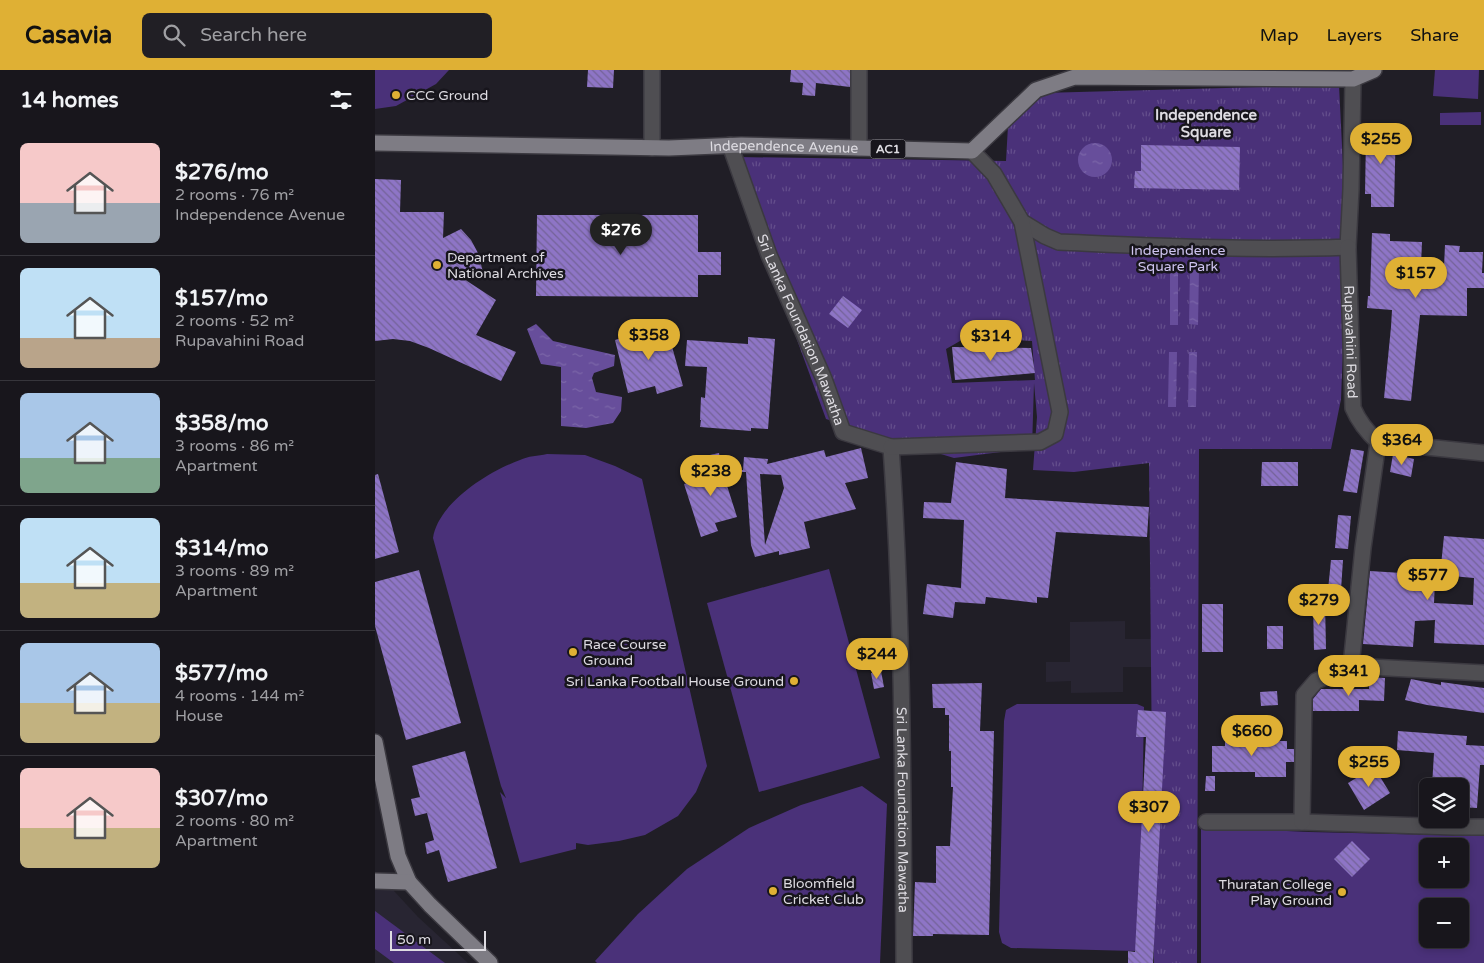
<!DOCTYPE html>
<meta charset="utf-8">
<style>
:root{--surface:#18161c;--page:#211f25;--text:#f1f3f6;--muted:#9f9fa3;--line:#36353b;--accent:#dfb034}
body{margin:0;font-family:"Varela Round",sans-serif;background:var(--page);color:var(--text);height:100vh;display:flex;flex-direction:column;font-size:19px;white-space:nowrap}
*{box-sizing:border-box;margin:0}
p{font-size:16px;color:var(--muted)}
.icon{flex:none;width:28px;height:28px;fill:none;stroke:currentColor;stroke-width:2;stroke-linecap:round;stroke-linejoin:round}
.map{position:relative;flex:1;overflow:hidden}
.panel{display:flex;flex-direction:column;background:var(--surface);width:375px}
.panel>*{flex:none}
.fabs{position:absolute;left:1044px;top:708px;display:grid;gap:10px}
.fabs a{display:grid;place-items:center;width:50px;height:50px;border-radius:8px;background:var(--surface);box-shadow:0 2px 8px #0003,0 0 0 1px var(--line);font-size:25px}
.scale{position:absolute;left:15px;bottom:12px;width:96px;box-sizing:border-box;padding-left:5px;border:2px solid #dedce2;border-top:0;font-size:14px;line-height:18px;white-space:nowrap;color:#dedce2;-webkit-text-stroke:4px #17151c;paint-order:stroke}
.price{position:absolute;translate:-50% -42px;padding:0 11px;border-radius:18px;background:var(--accent);color:#111;font-size:16px;line-height:32px;filter:drop-shadow(0 1px 2px #0008)}
.price::after{content:'';position:absolute;left:50%;top:30px;width:15px;height:11px;margin-left:-8px;background:inherit;clip-path:polygon(0 0,100% 0,50% 100%)}
.price.selected{background:#222;color:#fff}
ul{padding:0;list-style:none}
li{display:flex;align-items:center;gap:15px;height:125px;padding:0 20px}
li+li{border-top:1px solid var(--line)}
li span{display:grid;place-items:center;flex:none;width:140px;height:100px;border-radius:8px;color:#555}
li>.icon{margin-inline-start:auto}
span .icon{width:60px;height:60px;fill:#fffc;stroke-width:1}
li b{font-size:21px}
h2{display:flex;justify-content:space-between;align-items:center;height:60px;padding:0 20px;font-size:21px}
header{display:flex;align-items:center;gap:30px;box-sizing:border-box;height:70px;padding:0 25px;background:var(--accent);color:#111}
header strong{font-size:24px}
nav{display:flex;gap:28px;margin-inline-start:auto;font-size:18px}
.search{width:350px;height:45px;background:var(--page);display:flex;align-items:center;gap:12px;box-sizing:border-box;padding:0 18px;border-radius:8px;color:var(--muted);font-size:19px}
main{display:flex;flex:1;min-height:0}
.map>svg:first-child{display:block}
.built{fill:#282532}
.grass{fill:#4a3179;fill-rule:evenodd}
.park{fill:url(#park-tufts);fill-rule:evenodd}
.water{fill:url(#water-ripples)}
.building{fill:url(#building-back-hatch);fill-rule:evenodd}
.lines{fill:none;stroke-linecap:round;stroke-linejoin:round}
.minor-casing{stroke:#3b3940;stroke-width:18}
.major-casing{stroke:#3b3940;stroke-width:18}
.minor{stroke:#4f4e52;stroke-width:15}
.major{stroke:#7e7c84;stroke-width:15}
.poi-dot{fill:#dfb034;stroke:#17151c;stroke-width:2}
.labels{text-anchor:middle;stroke-width:5;stroke-linejoin:round;paint-order:stroke}
.shield{fill:#17151c;stroke:#a2a0a7;stroke-width:1}
.shield-label{font-size:12px;font-weight:bold;fill:#dedce2}
.poi-label{font-size:14px;fill:#dedce2;stroke:#17151c;text-anchor:start}
.street-label{font-size:14px;fill:#dedce2;stroke:#17151c}
.park-label{font-size:14px;fill:#cec4ef;stroke:#17151c}
.neighbourhood-label{font-size:15px;font-weight:bold;fill:#dedce2;stroke:#17151c}
</style>
<header>
<strong>Casavia</strong>
<div class="search"><svg class="icon" aria-label="search" viewBox="0 0 24 24"><circle cx="10" cy="10" r="6"/><path d="M15 15l6 6"/></svg>Search here</div>
<nav><a>Map</a><a>Layers</a><a>Share</a></nav>
</header>
<main>
<section class="panel">
<h2>14 homes<svg class="icon" aria-label="filters" viewBox="0 0 24 24"><path d="M4 7h16M4 17h16"/><circle cx="9" cy="7" r="2"/><circle cx="15" cy="17" r="2"/></svg></h2>
<ul>
<li><span style="background:linear-gradient(#f6c9c9 60%,#9aa5b1 0)"><svg class="icon" aria-label="home" viewBox="0 0 24 24"><path d="M3 11l9-7 9 7M6 9v11h12V9"/></svg></span><div><b>$276/mo</b><p>2 rooms · 76 m²</p><p>Independence Avenue</p></div></li>
<li><span style="background:linear-gradient(#bfe0f5 70%,#b9a48a 0)"><svg class="icon" aria-label="home" viewBox="0 0 24 24"><path d="M3 11l9-7 9 7M6 9v11h12V9"/></svg></span><div><b>$157/mo</b><p>2 rooms · 52 m²</p><p>Rupavahini Road</p></div></li>
<li><span style="background:linear-gradient(#a9c7e8 65%,#7fa58c 0)"><svg class="icon" aria-label="home" viewBox="0 0 24 24"><path d="M3 11l9-7 9 7M6 9v11h12V9"/></svg></span><div><b>$358/mo</b><p>3 rooms · 86 m²</p><p>Apartment</p></div></li>
<li><span style="background:linear-gradient(#bfe0f5 65%,#c2b280 0)"><svg class="icon" aria-label="home" viewBox="0 0 24 24"><path d="M3 11l9-7 9 7M6 9v11h12V9"/></svg></span><div><b>$314/mo</b><p>3 rooms · 89 m²</p><p>Apartment</p></div></li>
<li><span style="background:linear-gradient(#a9c7e8 60%,#c2b280 0)"><svg class="icon" aria-label="home" viewBox="0 0 24 24"><path d="M3 11l9-7 9 7M6 9v11h12V9"/></svg></span><div><b>$577/mo</b><p>4 rooms · 144 m²</p><p>House</p></div></li>
<li><span style="background:linear-gradient(#f6c9c9 60%,#c2b280 0)"><svg class="icon" aria-label="home" viewBox="0 0 24 24"><path d="M3 11l9-7 9 7M6 9v11h12V9"/></svg></span><div><b>$307/mo</b><p>2 rooms · 80 m²</p><p>Apartment</p></div></li>
</ul>
</section>
<div class="map">
<svg width="1109" height="893" viewBox="0 0 1109 893">
<defs>
<pattern id="park-tufts" width="24" height="20" patternUnits="userSpaceOnUse" patternTransform="scale(1.25)"><rect width="24" height="20" fill="#4a3179"/><path d="M3 7l-1-3M5 7V3M7 7l1-3M15 17l-1-3M17 17v-4M19 17l1-3" fill="none" stroke="#644e8c"/></pattern>
<pattern id="water-ripples" width="26" height="14" patternUnits="userSpaceOnUse" patternTransform="scale(1.25)"><rect width="26" height="14" fill="#674e9b"/><path d="M2 4q2-2 4 0t4 0M15 11q2-2 4 0t4 0" fill="none" stroke="#7c67a9"/></pattern>
<pattern id="building-back-hatch" width="6" height="6" patternUnits="userSpaceOnUse" patternTransform="scale(1.25)"><rect width="6" height="6" fill="#8e75c6"/><path d="M-1 5l2 2M0 0l6 6M5-1l2 2" fill="none" stroke="#746398"/></pattern>
</defs>
<rect width="100%" height="100%" fill="#201e26"/>
<g class="built">
<polygon points="750,551 750,569 787,569 787,597 748,597 748,622 696,623 696,611 671,612 671,592 695,592 695,552"/>
<polygon points="0,816 17,816 19,821 43,847 93,893 0,893"/>
</g>
<g class="grass">
<polygon points="0,0 74,0 61,14 21,36 0,39"/>
<polygon points="1060,0 1104,0 1103,29 1058,26"/>
<polygon points="1106,42 1106,55 1065,55 1065,43"/>
<path d="M 172,384 L 210,385 L 240,396 L 267,409 L 332,696 L 321,722 L 303,746 L 270,765 L 244,771 L 213,775 L 201,773 L 201,779 L 145,793 L 125,722 L 131,728 L 126,716 L 58,468 C 63,433 114,401 145,390 C 153,386 163,386 172,384 Z"/>
<polygon points="454,499 505,688 384,722 332,533"/>
<polygon points="642,634 762,634 769,637 765,878 760,881 636,878 627,873 624,862 629,651 631,640"/>
<polygon points="487,716 512,734 505,893 222,893 220,891 263,844 312,799 374,758 426,735"/>
<path d="M 826,757 L 934,762 L 1109,766 L 1109,893 L 826,893 ZM 1052,776 L 1085,776 L 1085,809 L 1052,809 ZM 1052,836 L 1085,836 L 1085,869 L 1052,869 Z"/>
<polygon points="0,841 70,893 19,893 0,879"/>
</g>
<path class="park" d="M 964,15 L 972,177 L 966,329 L 956,379 L 824,379 L 822,893 L 779,893 L 774,393 L 699,402 L 658,400 L 662,347 L 659,313 L 657,378 L 579,388 L 451,349 L 403,218 L 363,87 L 631,91 L 633,56 L 667,23 ZM 592,267 L 657,271 L 660,310 L 577,313 L 571,279 Z"/>
<g class="water">
<circle cx="720" cy="90" r="17"/>
<polygon points="815,198 824,199 823,255 814,254"/>
<polygon points="803,199 803,255 795,255 795,200"/>
<polygon points="161,254 178,271 240,285 239,296 219,303 217,308 221,322 247,327 246,341 238,353 211,358 186,356 186,297 166,294 152,259"/>
<polygon points="794,282 802,282 801,337 793,337"/>
<polygon points="814,282 822,282 821,337 813,337"/>
</g>
<g class="building">
<polygon points="213,0 239,0 238,18 212,17"/>
<polygon points="416,0 475,0 475,17 441,13 440,26 427,25 428,13 415,12"/>
<polygon points="998,53 1021,53 1019,137 996,137 996,124 990,124 991,66 998,66"/>
<polygon points="766,75 865,77 864,120 759,118 760,101 766,101"/>
<polygon points="0,109 26,110 25,142 69,142 68,168 86,159 96,170 103,183 108,202 89,209 121,230 101,265 141,282 126,311 54,278 35,271 18,269 0,271"/>
<polygon points="162,145 323,145 323,182 346,182 346,205 323,205 323,227 161,226"/>
<polygon points="997,163 1015,164 1015,171 1047,172 1046,196 1069,197 1070,175 1085,176 1084,182 1108,182 1107,203 1109,203 1109,218 1092,218 1092,246 1045,245 1036,331 1009,328 1016,257 1017,240 992,238 993,226 995,226"/>
<polygon points="468,226 487,240 473,258 454,244"/>
<polygon points="291,255 308,316 282,324 280,316 253,323 240,270"/>
<polygon points="373,267 400,269 393,359 376,358 376,361 325,357 326,350 325,350 326,327 330,328 332,297 310,296 312,270 373,274"/>
<polygon points="577,277 656,278 660,303 580,310"/>
<path d="M 486,378 L 493,408 L 470,413 L 481,439 L 429,452 L 435,478 L 404,485 L 404,481 L 380,487 L 376,475 L 371,402 L 366,402 L 366,400 L 368,400 L 369,387 L 393,389 L 392,394 L 449,380 L 451,387 ZM 385,404 L 406,405 L 409,418 L 390,475 Z"/>
<polygon points="976,379 989,381 982,423 968,421"/>
<polygon points="344,383 347,400 362,447 340,453 343,461 326,467 309,414 331,407 326,387"/>
<polygon points="1018,384 1039,389 1036,407 1015,402"/>
<polygon points="581,392 632,399 630,428 774,437 772,467 681,462 673,528 662,527 662,533 611,527 610,534 580,532 578,548 548,544 552,514 586,518 589,450 548,448 549,432 576,433"/>
<polygon points="887,392 923,392 923,416 886,416"/>
<polygon points="3,404 24,482 0,489 0,405"/>
<polygon points="963,445 976,446 973,479 960,478"/>
<polygon points="1069,466 1109,469 1109,575 1059,573 1060,550 1040,551 1038,577 988,574 995,501 1043,504 1043,510 1060,511 1059,533 1098,535 1099,508 1065,505"/>
<polygon points="956,490 968,490 966,520 953,520"/>
<polygon points="44,500 86,653 31,670 0,556 0,512"/>
<polygon points="938,532 950,532 951,579 939,580"/>
<rect x="827" y="534" width="21" height="48"/>
<rect x="892" y="556" width="16" height="23"/>
<polygon points="506,601 509,617 499,619 496,603"/>
<polygon points="994,607 1010,608 1009,631 984,630 984,641 938,641 938,629 946,619 994,619"/>
<polygon points="1036,609 1066,615 1066,612 1109,618 1109,643 1052,635 1030,630"/>
<polygon points="607,613 605,661 619,661 614,865 558,864 558,866 538,866 540,812 561,813 561,776 575,776 578,717 576,717 576,681 574,681 574,645 570,645 570,638 558,638 557,614"/>
<polygon points="902,621 903,635 886,636 885,622"/>
<polygon points="763,640 791,642 778,893 753,893 753,881 760,882 771,667 761,667"/>
<polygon points="1023,661 1092,666 1091,675 1109,676 1109,695 1105,695 1102,738 1085,737 1085,716 1057,716 1059,683 1022,680"/>
<polygon points="850,663 863,664 863,671 912,671 912,679 919,679 919,692 911,692 911,707 880,707 880,702 837,702 837,676 850,676"/>
<polygon points="90,681 122,798 73,812 64,780 52,784 50,773 59,770 52,743 40,746 36,729 45,727 37,696"/>
<polygon points="999,697 1015,723 989,740 973,713"/>
<polygon points="831,706 840,706 840,721 830,721"/>
<polygon points="977,771 995,789 977,807 959,789"/>
</g>
<g class="lines">
<g class="minor-casing">
<g id="minor">
<path id="s1" d="M 355,75 L 394,185 L 449,309 L 468,362 L 516,377 C 528,549 528,721 529,893"/>
<polyline points="277,78 277,0"/>
<polyline points="484,78 484,0"/>
<path d="M 597,81 L 619,104 L 647,152 L 670,166 L 684,172 C 780,176 877,181 973,177 L 976,119 L 978,9"/>
<path id="s2" d="M 973,177 L 978,338 C 984,352 991,361 1003,372 L 1109,383"/>
<polyline points="516,377 665,372 680,364 685,342 647,152"/>
<polyline points="976,596 988,478 1003,372"/>
<polyline points="831,752 927,752 1079,757 1109,757"/>
<polyline points="927,752 929,625 941,611 976,596 1109,603"/>
</g>
</g>
<g class="major-casing">
<g id="major">
<path id="s3" d="M 0,73 L 294,78 L 366,75 L 597,81 L 661,20 L 700,7 L 978,9 L 999,0"/>
<polyline points="0,672 23,786 34,812 55,835 115,893"/>
<polyline points="0,811 34,812"/>
</g>
</g>
<use href="#minor" class="minor"/>
<use href="#major" class="major"/>
</g>
<g class="poi-dot">
<circle cx="21" cy="25" r="5"/>
<circle cx="62" cy="195" r="5"/>
<circle cx="198" cy="582" r="5"/>
<circle cx="419" cy="611" r="5"/>
<circle cx="398" cy="821" r="5"/>
<circle cx="967" cy="822" r="5"/>
</g>
<g class="labels">
<rect class="shield" x="495.5" y="69.5" width="35" height="19" rx="4"/>
<g class="shield-label">
<text x="513" y="83">AC1</text>
</g>
<g class="poi-label">
<text x="31" y="30">CCC Ground</text>
<text x="72" y="192">Department of<tspan x="72" dy="16">National Archives</tspan></text>
<text x="208" y="579">Race Course<tspan x="208" dy="16">Ground</tspan></text>
<text x="409" y="616" text-anchor="end">Sri Lanka Football House Ground</text>
<text x="408" y="818">Bloomfield<tspan x="408" dy="16">Cricket Club</tspan></text>
<text x="957" y="819" text-anchor="end">Thuratan College<tspan x="957" dy="16">Play Ground</tspan></text>
</g>
<g class="street-label">
<text dy="5" stroke="none"><textPath href="#s3" startOffset="409">Independence Avenue</textPath></text>
<text dy="5" stroke="none"><textPath href="#s1" startOffset="198">Sri Lanka Foundation Mawatha</textPath></text>
<text dy="5" stroke="none"><textPath href="#s2" startOffset="95">Rupavahini Road</textPath></text>
<text dy="5" stroke="none"><textPath href="#s1" startOffset="722">Sri Lanka Foundation Mawatha</textPath></text>
</g>
<g class="park-label">
<text x="803" y="185">Independence<tspan x="803" dy="16">Square Park</tspan></text>
</g>
<g class="neighbourhood-label">
<text x="831" y="50">Independence<tspan x="831" dy="17">Square</tspan></text>
</g>
</g>
</svg>
<div class="fabs">
<a><svg class="icon" aria-label="layers" viewBox="0 0 24 24"><path d="M12 4l9 5-9 5-9-5zM3 14l9 5 9-5"/></svg></a>
<a>+</a>
<a>−</a>
</div>
<div class="scale">50 m</div>
<b class="price" style="left:1006px;top:95px">$255</b>
<b class="price selected" style="left:246px;top:186px">$276</b>
<b class="price" style="left:1041px;top:229px">$157</b>
<b class="price" style="left:274px;top:291px">$358</b>
<b class="price" style="left:616px;top:292px">$314</b>
<b class="price" style="left:1027px;top:396px">$364</b>
<b class="price" style="left:336px;top:427px">$238</b>
<b class="price" style="left:1053px;top:531px">$577</b>
<b class="price" style="left:944px;top:556px">$279</b>
<b class="price" style="left:502px;top:610px">$244</b>
<b class="price" style="left:974px;top:627px">$341</b>
<b class="price" style="left:877px;top:687px">$660</b>
<b class="price" style="left:994px;top:718px">$255</b>
<b class="price" style="left:774px;top:763px">$307</b>
</div>
</main>
